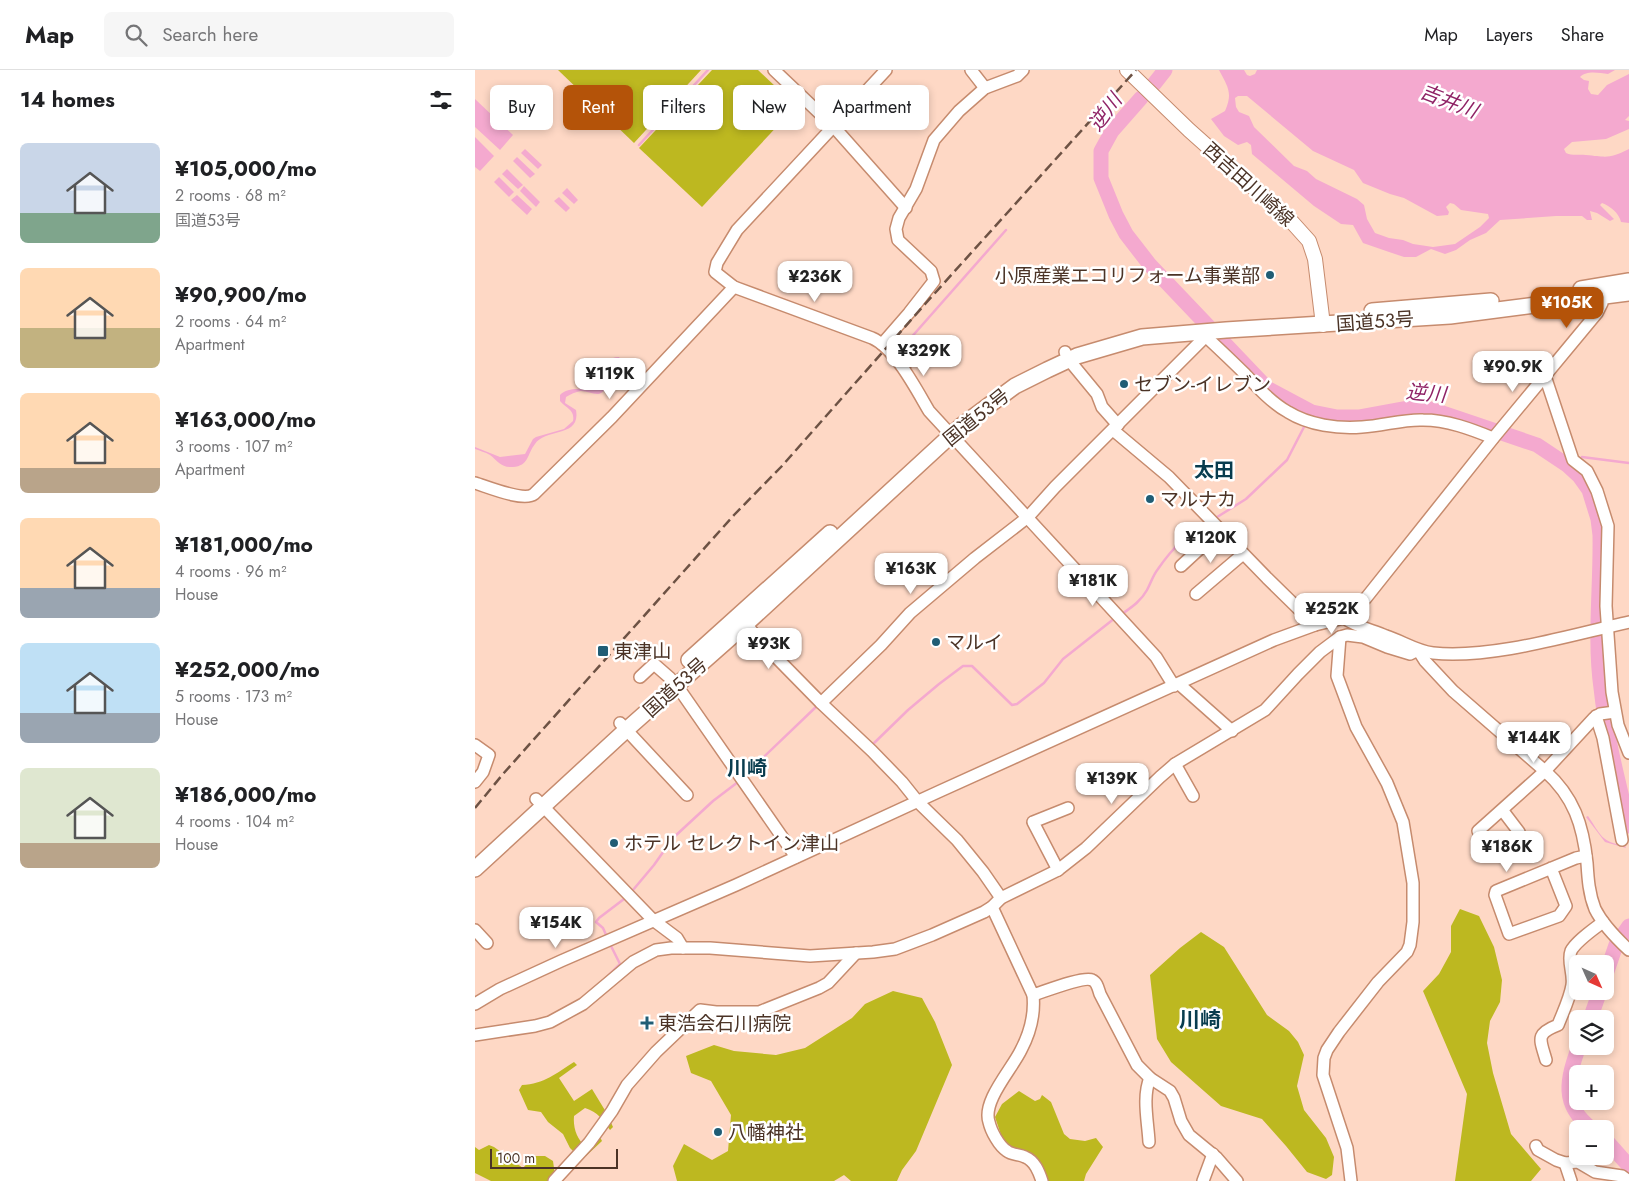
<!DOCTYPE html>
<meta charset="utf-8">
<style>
:root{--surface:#fff;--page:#f6f6f6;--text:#202124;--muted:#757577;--line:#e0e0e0;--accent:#b45309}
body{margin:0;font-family:Jost,"Noto Sans JP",sans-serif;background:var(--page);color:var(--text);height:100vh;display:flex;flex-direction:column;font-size:19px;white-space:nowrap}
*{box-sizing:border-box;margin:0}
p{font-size:16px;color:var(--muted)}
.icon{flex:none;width:28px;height:28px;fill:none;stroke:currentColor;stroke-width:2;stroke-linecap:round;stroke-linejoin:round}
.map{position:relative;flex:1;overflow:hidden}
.sheet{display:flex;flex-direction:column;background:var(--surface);width:475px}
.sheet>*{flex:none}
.banner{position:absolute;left:15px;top:15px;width:475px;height:45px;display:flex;gap:10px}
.needle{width:32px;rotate:135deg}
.fabs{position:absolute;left:1094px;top:885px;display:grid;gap:10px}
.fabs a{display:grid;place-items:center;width:45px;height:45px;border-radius:8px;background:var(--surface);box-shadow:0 2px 8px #0003;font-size:25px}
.scale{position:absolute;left:15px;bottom:12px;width:128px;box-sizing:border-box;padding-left:5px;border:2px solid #4b3326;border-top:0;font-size:14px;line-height:18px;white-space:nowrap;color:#4b3326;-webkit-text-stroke:4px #fff;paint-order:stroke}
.price{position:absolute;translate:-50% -42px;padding:0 11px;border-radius:10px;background:#fff;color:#222;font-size:16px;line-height:32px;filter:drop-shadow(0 1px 2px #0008)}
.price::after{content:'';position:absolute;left:50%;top:30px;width:15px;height:11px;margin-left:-8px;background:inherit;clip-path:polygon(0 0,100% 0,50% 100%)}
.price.current{background:var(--accent);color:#fff}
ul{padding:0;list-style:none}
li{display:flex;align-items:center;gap:15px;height:125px;padding:0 20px}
li span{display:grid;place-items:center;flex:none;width:140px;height:100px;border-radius:8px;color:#555}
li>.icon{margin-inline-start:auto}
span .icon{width:60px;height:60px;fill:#fffc;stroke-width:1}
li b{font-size:21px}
h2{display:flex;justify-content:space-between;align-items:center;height:60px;padding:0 20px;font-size:21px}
.tag{padding:0 18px;border-radius:8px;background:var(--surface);box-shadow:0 2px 8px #0003;font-size:18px;line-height:45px}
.tag.current{background:var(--accent);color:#fff}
header{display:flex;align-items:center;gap:30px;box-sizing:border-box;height:70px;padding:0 25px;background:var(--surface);border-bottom:1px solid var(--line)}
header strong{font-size:24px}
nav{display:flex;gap:28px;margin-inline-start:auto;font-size:18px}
.search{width:350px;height:45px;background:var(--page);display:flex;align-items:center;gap:12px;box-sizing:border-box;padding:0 18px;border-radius:8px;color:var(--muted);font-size:19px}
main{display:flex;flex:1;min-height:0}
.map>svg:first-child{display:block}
.green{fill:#bdb820}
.water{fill:#f4a9cf;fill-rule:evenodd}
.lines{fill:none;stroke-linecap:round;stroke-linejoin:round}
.stream{stroke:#f4a9cf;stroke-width:2.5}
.river{stroke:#f4a9cf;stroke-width:15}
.minor-casing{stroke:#c68b6e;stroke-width:14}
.major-casing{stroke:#c68b6e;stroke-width:16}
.highway-casing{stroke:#c68b6e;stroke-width:18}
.minor{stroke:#fff;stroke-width:11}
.major{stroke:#fff;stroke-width:14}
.highway{stroke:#fff;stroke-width:15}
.rail{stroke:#6d5244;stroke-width:2.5;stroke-dasharray:10 5;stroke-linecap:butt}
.poi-dot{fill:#205d75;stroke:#fff;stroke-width:2}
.labels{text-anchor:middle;stroke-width:5;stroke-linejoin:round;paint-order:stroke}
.street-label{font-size:19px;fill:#4b3326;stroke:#fff}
.poi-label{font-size:19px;fill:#4b3326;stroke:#fff;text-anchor:start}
.water-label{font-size:20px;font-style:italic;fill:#8f2366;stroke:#fff}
.neighbourhood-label{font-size:20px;font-weight:bold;fill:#083c4e;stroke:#fff}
.quarter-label{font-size:21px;font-weight:bold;fill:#083c4e;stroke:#fff}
</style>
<header>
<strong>Map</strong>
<div class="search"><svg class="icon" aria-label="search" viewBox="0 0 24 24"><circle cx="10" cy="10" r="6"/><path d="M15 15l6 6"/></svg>Search here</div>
<nav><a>Map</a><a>Layers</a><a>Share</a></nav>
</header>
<main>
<section class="sheet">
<h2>14 homes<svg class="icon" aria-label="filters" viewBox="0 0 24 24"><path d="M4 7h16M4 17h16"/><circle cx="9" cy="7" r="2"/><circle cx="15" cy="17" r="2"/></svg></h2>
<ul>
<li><span style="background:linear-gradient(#c9d6e8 70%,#7fa58c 0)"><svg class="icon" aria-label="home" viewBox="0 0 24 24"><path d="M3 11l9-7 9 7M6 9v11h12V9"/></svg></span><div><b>¥105,000/mo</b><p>2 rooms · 68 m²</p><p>国道53号</p></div></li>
<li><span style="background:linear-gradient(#ffd9b3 60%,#c2b280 0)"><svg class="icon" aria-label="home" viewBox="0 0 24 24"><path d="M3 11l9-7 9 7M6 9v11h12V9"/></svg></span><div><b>¥90,900/mo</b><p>2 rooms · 64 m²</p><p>Apartment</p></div></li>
<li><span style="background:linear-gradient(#ffd9b3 75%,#b9a48a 0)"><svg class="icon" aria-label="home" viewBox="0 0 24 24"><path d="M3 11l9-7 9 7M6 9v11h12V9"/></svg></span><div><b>¥163,000/mo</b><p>3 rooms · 107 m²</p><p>Apartment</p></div></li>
<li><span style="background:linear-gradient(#ffd9b3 70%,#9aa5b1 0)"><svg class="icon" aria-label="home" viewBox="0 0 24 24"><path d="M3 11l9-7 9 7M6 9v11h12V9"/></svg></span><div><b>¥181,000/mo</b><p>4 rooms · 96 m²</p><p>House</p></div></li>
<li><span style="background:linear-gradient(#bfe0f5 70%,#9aa5b1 0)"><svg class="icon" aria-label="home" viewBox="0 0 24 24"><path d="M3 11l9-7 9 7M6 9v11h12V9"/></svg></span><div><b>¥252,000/mo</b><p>5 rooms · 173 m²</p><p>House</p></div></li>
<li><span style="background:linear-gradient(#dfe7d0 75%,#b9a48a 0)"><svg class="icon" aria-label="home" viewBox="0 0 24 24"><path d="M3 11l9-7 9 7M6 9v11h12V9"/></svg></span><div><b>¥186,000/mo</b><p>4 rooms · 104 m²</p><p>House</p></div></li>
</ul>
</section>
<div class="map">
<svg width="1154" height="1111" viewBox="0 0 1154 1111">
<rect width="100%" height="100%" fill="#fed8c5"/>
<g class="green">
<polygon points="83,0 226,0 159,73"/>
<polygon points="237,0 283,0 321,36 227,137 164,78"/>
<polygon points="985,839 1004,846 1019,877 1027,910 1025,932 1015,951 1012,973 1018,1003 1036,1064 1066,1099 1056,1111 980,1111 992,1024 948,921 964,904 976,882 976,856"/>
<polygon points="726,862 749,877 792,945 814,961 823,972 829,985 822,1016 829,1040 851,1068 859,1087 857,1105 851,1109 832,1102 811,1076 787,1049 746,1036 696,992 682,969 675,905 705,878"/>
<polygon points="418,921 447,928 460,952 477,995 441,1081 427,1100 422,1111 376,1111 369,1105 359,1111 202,1111 198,1096 209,1074 237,1090 253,1081 256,1045 236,1011 216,1003 211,986 239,975 259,981 301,985 330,978 377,948 390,934"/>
<path d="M 99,992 L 102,995 L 84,1008 L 99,1031 L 117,1019 L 131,1042 L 138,1057 L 135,1060 C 128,1050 123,1042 110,1038 L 99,1046 C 98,1056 101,1067 108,1074 L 116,1065 L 125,1067 L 127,1071 L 111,1086 L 99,1082 L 95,1078 L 88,1064 L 73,1052 L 66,1042 L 53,1040 L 44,1020 L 47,1015 C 69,1014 82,1003 99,992 Z"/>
<polygon points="544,1021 560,1031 565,1029 567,1025 576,1032 589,1064 595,1069 610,1071 621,1068 628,1077 611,1104 609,1111 573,1111 569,1099 560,1086 532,1076 527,1068 520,1047 527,1034"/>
<polygon points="14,1075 19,1077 48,1098 59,1086 70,1086 78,1091 80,1105 75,1111 16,1111 0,1103 0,1077 4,1080"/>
</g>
<g class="water">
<path d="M 744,0 L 769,0 L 772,5 L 775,6 L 780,4 L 782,0 L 1140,0 L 1133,4 C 1124,3 1112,0 1105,7 L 1109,10 L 1114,11 L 1113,19 L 1116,24 L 1123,25 L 1132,15 L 1154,4 L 1154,46 L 1150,50 L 1154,51 L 1154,59 L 1131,69 L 1097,72 L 1089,79 L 1091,83 C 1098,86 1103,84 1111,85 C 1132,87 1134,89 1154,79 L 1154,153 L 1146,152 C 1144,143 1135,136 1127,133 L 1125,135 L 1139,149 L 1135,151 L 1122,143 L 1115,141 L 1117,150 L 1112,150 L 1107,146 L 1081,146 L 1025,150 L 1011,163 L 995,170 L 981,180 L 970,184 L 956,179 L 941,187 L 929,187 L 917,183 L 888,173 L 878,155 L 866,154 L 839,136 L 777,84 L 776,75 L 772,72 L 763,75 L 749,66 L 736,49 L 750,41 C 758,23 753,17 744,0 ZM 763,26 L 772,26 L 838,81 L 879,100 L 888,113 L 915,124 L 929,128 L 962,146 L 973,145 L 974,142 L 971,137 L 975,133 L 979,134 L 986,140 L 1013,144 L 1014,148 L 1005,157 L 980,174 L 958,177 L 938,174 L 928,170 L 914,168 L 900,163 L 892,149 L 889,135 L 882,129 L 841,109 L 832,101 L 819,96 L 779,57 L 774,46 L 764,42 L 761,37 L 760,28 Z"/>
<polygon points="0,29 38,65 25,80 0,57"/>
<polygon points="0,67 19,86 5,101 0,97"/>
<polygon points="50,79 67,95 63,99 46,83"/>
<polygon points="42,87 60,104 55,108 38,91"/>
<polygon points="32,99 48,115 43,119 27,104"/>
<polygon points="24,107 39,122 34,127 19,112"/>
<polygon points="49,116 65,132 61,137 45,121"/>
<polygon points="92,118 103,130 99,134 87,123"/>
<polygon points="42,125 57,139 52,145 36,130"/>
<polygon points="84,127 95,138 91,142 79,131"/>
<path d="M 144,287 L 150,296 L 148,302 L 143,303 L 138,300 L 134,301 C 131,306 134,312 131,317 C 125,330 116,321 106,321 C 100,322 96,324 91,327 L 90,333 L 101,340 C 106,368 70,358 60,374 C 52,384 54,396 38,397 C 26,398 23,391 15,385 C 10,382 5,381 0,379 L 0,377 L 25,387 L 50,384 L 58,369 L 61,367 L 89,359 L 98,351 C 100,340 92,339 85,331 L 85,325 C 95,315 109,322 119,315 C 133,305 125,288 144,287 Z"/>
<path d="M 1113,746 C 1126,765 1126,772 1150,776 L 1151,778 L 1130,772 L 1111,747 Z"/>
</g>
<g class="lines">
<g class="stream">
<polyline points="164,75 233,0"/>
<polyline points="426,279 531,160"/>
<polyline points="1078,384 1091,386"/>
<polyline points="1107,387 1154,393"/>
<polyline points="739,449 771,429 812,390 830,355"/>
<path d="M 647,544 C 657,537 666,531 672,520 C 676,513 678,505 683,499 C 696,480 713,462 734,451"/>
<polyline points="1134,665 1135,665"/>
<polyline points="396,676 433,640 464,614 488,596 497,596 537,635 542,634 569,613 588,589 640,548"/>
<polyline points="272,703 343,635"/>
<polyline points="158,820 179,795 198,768 238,731 263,712"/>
<polyline points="132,867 128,858 121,852 124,848 149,829"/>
<polyline points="134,905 145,894 136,876"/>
</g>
<g class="river">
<polyline points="679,14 690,0"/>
<path d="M 666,28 L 637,61 L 626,81 L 626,108 L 641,145 L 651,164 L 675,195 L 792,318 L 837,342 L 862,347 L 885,347 L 934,338 L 956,339 L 1062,375 L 1092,395 L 1104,406 L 1114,420 L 1123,449 L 1125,465 C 1126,516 1119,568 1126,618 C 1131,665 1143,711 1154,756"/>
<polyline points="1130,907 1141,875 1154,856"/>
<polyline points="1115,949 1125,921"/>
<path d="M 1104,976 C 1092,1010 1085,1034 1117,1059"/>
<polyline points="1130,1069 1154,1096"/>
</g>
<g class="minor-casing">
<g id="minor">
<polyline points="299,0 359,57 431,138"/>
<path d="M 411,0 L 262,160 L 242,193 L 240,202 L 259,217 L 397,268 C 420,278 441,319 454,341 L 681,587 L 699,616"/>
<polyline points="496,0 510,18"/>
<path d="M 726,262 C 741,276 756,290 770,304 C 783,318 797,333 813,342 C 834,355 863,359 887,357 C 908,356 928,349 948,350 C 972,350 996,359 1018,368"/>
<polyline points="407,274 434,243 459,211 456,201 423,170 421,159 424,148 441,119 459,70 484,41 510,18 542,6 548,0"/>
<polyline points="590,282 594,290 622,324 627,337 643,355"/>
<polyline points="427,296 450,278"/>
<polyline points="1070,306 1098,390 1112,401 1122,421 1133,456 1131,536 1137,622 1143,655 1154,683"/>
<polyline points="638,360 694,407 792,508 840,555"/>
<path d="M 0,413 C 13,417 49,432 59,424 L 137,347 L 259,217"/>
<polyline points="706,496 745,460"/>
<polyline points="721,524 768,484"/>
<polyline points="265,548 293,579 346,633 397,681 427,712 443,732 482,770 508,802 526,828"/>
<path d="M 869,548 C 882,557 897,560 911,566 C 927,571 941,581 958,583 C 1018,589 1095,565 1154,552"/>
<polyline points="865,567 862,606 881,657 912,713 928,752 938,813 938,852 935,875 932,882 903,912 864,962 852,980 849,988 848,1005 872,1078 876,1111"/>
<path d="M 943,580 L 950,591 L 978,621 L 1070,701 C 1099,727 1108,755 1112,793 C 1113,809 1114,824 1120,839 C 1128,855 1141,868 1154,880"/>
<polyline points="165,607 179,594 195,608 207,623 321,787"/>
<polyline points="704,614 757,661"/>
<polyline points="346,633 406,575 435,543 500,488 553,447 580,417 731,266"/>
<polyline points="1121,646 1128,668 1147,770"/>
<polyline points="145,653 212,725"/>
<polyline points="0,675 14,685 8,702 0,712"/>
<polyline points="700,694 718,726"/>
<polyline points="61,729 178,850 202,868 208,878"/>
<polyline points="1028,741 1044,762"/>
<polyline points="1003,761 1070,701 1119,648 1125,644 1140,642"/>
<polyline points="1076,798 1091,836 1084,846 1034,864 1020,825 1021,821 1101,788 1111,786"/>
<polyline points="583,800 558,752 593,738"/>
<path d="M 517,837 L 558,925 C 560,945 555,963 546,980 C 537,999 507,1031 514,1052 C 516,1061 524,1076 532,1081 C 537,1085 544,1084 550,1087 C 560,1091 564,1102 567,1111"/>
<polyline points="0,860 12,873"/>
<path d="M 558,925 C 568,922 609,906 617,910 C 622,912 623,918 625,924 L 662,995 L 675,1008 L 695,1021 L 699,1028 L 706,1051 L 714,1065 L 742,1088 L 762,1111"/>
<polyline points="0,934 25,919 86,891 261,815 463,722 799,570 840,555 869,548 891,528 1020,366 1122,243 1127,233 1127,220"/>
<polyline points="0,965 60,956 75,952 108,934 158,892 181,880 196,878 235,878 335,886 398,882 420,879 457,865 509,842 517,837 526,828 583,800 611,778 685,707 700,694 790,640 823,604 845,582 865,567 872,565 888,567 912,577 935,584 943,580"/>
<path d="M 1071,990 C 1065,969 1060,964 1083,955 C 1088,942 1095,928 1097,915 C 1099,904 1092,891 1096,881 C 1101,871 1119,859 1128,852"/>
<path d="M 674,1072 C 673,1052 667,1027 675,1008"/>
<polyline points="1061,1076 1063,1080 1081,1090 1090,1093 1103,1092 1120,1102 1147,1106 1154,1111"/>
<polyline points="1090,1093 1096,1111"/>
<polyline points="79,1111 114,1073 137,1041 152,1015 181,982 225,940 241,942 284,942 344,918 353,913 381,883"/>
<polyline points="728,1111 738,1084"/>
</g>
</g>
<g class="major-casing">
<polyline id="major" points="652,0 714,60 816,151 834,171 840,189 848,255"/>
</g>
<g class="highway-casing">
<g id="highway">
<polyline points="1106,219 1154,211"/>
<polyline points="897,241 1016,231"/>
<polyline points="214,590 355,463"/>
<polyline points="0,799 151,660 271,554 486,356 540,316 572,300 602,286 667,267 751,260 975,246 1154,223"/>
</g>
</g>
<use href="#minor" class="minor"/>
<use href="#major" class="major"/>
<use href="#highway" class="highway"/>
<polyline class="rail" points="0,738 28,704 259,445 306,397 451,233 661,0"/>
</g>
<g class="poi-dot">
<circle cx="795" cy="205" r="5"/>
<circle cx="649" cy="314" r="5"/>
<circle cx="675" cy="429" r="5"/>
<circle cx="461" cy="572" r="5"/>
<rect x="122" y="575" width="12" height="12" rx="2.5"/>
<circle cx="139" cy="773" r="5"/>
<path d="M169.5 945.5h5v5h5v5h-5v5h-5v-5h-5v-5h5z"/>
<circle cx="243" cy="1062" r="5"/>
</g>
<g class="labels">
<g class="street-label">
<text transform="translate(774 114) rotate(42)" y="7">西吉田川崎線</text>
<text transform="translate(900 251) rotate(-4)" y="7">国道53号</text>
<text transform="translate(501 347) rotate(-39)" y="7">国道53号</text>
<text transform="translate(200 617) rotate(-42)" y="7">国道53号</text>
</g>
<g class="poi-label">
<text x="785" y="212" text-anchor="end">小原産業エコリフォーム事業部</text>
<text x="659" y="321">セブン-イレブン</text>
<text x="685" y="436">マルナカ</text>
<text x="471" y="579">マルイ</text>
<text x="139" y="588">東津山</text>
<text x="149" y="780">ホテル セレクトイン津山</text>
<text x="183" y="960">東浩会石川病院</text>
<text x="253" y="1069">八幡神社</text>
</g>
<g class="water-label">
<text transform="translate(974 31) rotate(21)" y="7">吉井川</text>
<text transform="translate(630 42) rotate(-53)" y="7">逆川</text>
<text transform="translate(951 323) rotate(5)" y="7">逆川</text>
</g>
<g class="neighbourhood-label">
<text x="739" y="407">太田</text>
<text x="272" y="705">川崎</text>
</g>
<g class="quarter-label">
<text x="725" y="957">川崎</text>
</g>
</g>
</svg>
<div class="fabs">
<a><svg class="needle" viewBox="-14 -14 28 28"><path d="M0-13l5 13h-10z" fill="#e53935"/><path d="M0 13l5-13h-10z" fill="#757577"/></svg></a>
<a><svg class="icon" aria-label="layers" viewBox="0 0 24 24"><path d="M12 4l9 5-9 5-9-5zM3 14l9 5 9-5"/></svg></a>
<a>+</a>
<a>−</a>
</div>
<div class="scale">100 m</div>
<b class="price" style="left:340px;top:233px">¥236K</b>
<b class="price current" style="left:1092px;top:259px">¥105K</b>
<b class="price" style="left:449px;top:307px">¥329K</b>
<b class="price" style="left:1038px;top:323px">¥90.9K</b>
<b class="price" style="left:135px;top:330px">¥119K</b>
<b class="price" style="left:736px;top:494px">¥120K</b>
<b class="price" style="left:436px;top:525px">¥163K</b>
<b class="price" style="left:618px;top:537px">¥181K</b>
<b class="price" style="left:857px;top:565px">¥252K</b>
<b class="price" style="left:294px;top:600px">¥93K</b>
<b class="price" style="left:1059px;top:694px">¥144K</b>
<b class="price" style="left:637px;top:735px">¥139K</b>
<b class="price" style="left:1032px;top:803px">¥186K</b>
<b class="price" style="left:81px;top:879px">¥154K</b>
<div class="banner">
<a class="tag">Buy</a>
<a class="tag current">Rent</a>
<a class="tag">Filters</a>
<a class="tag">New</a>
<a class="tag">Apartment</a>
</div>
</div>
</main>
